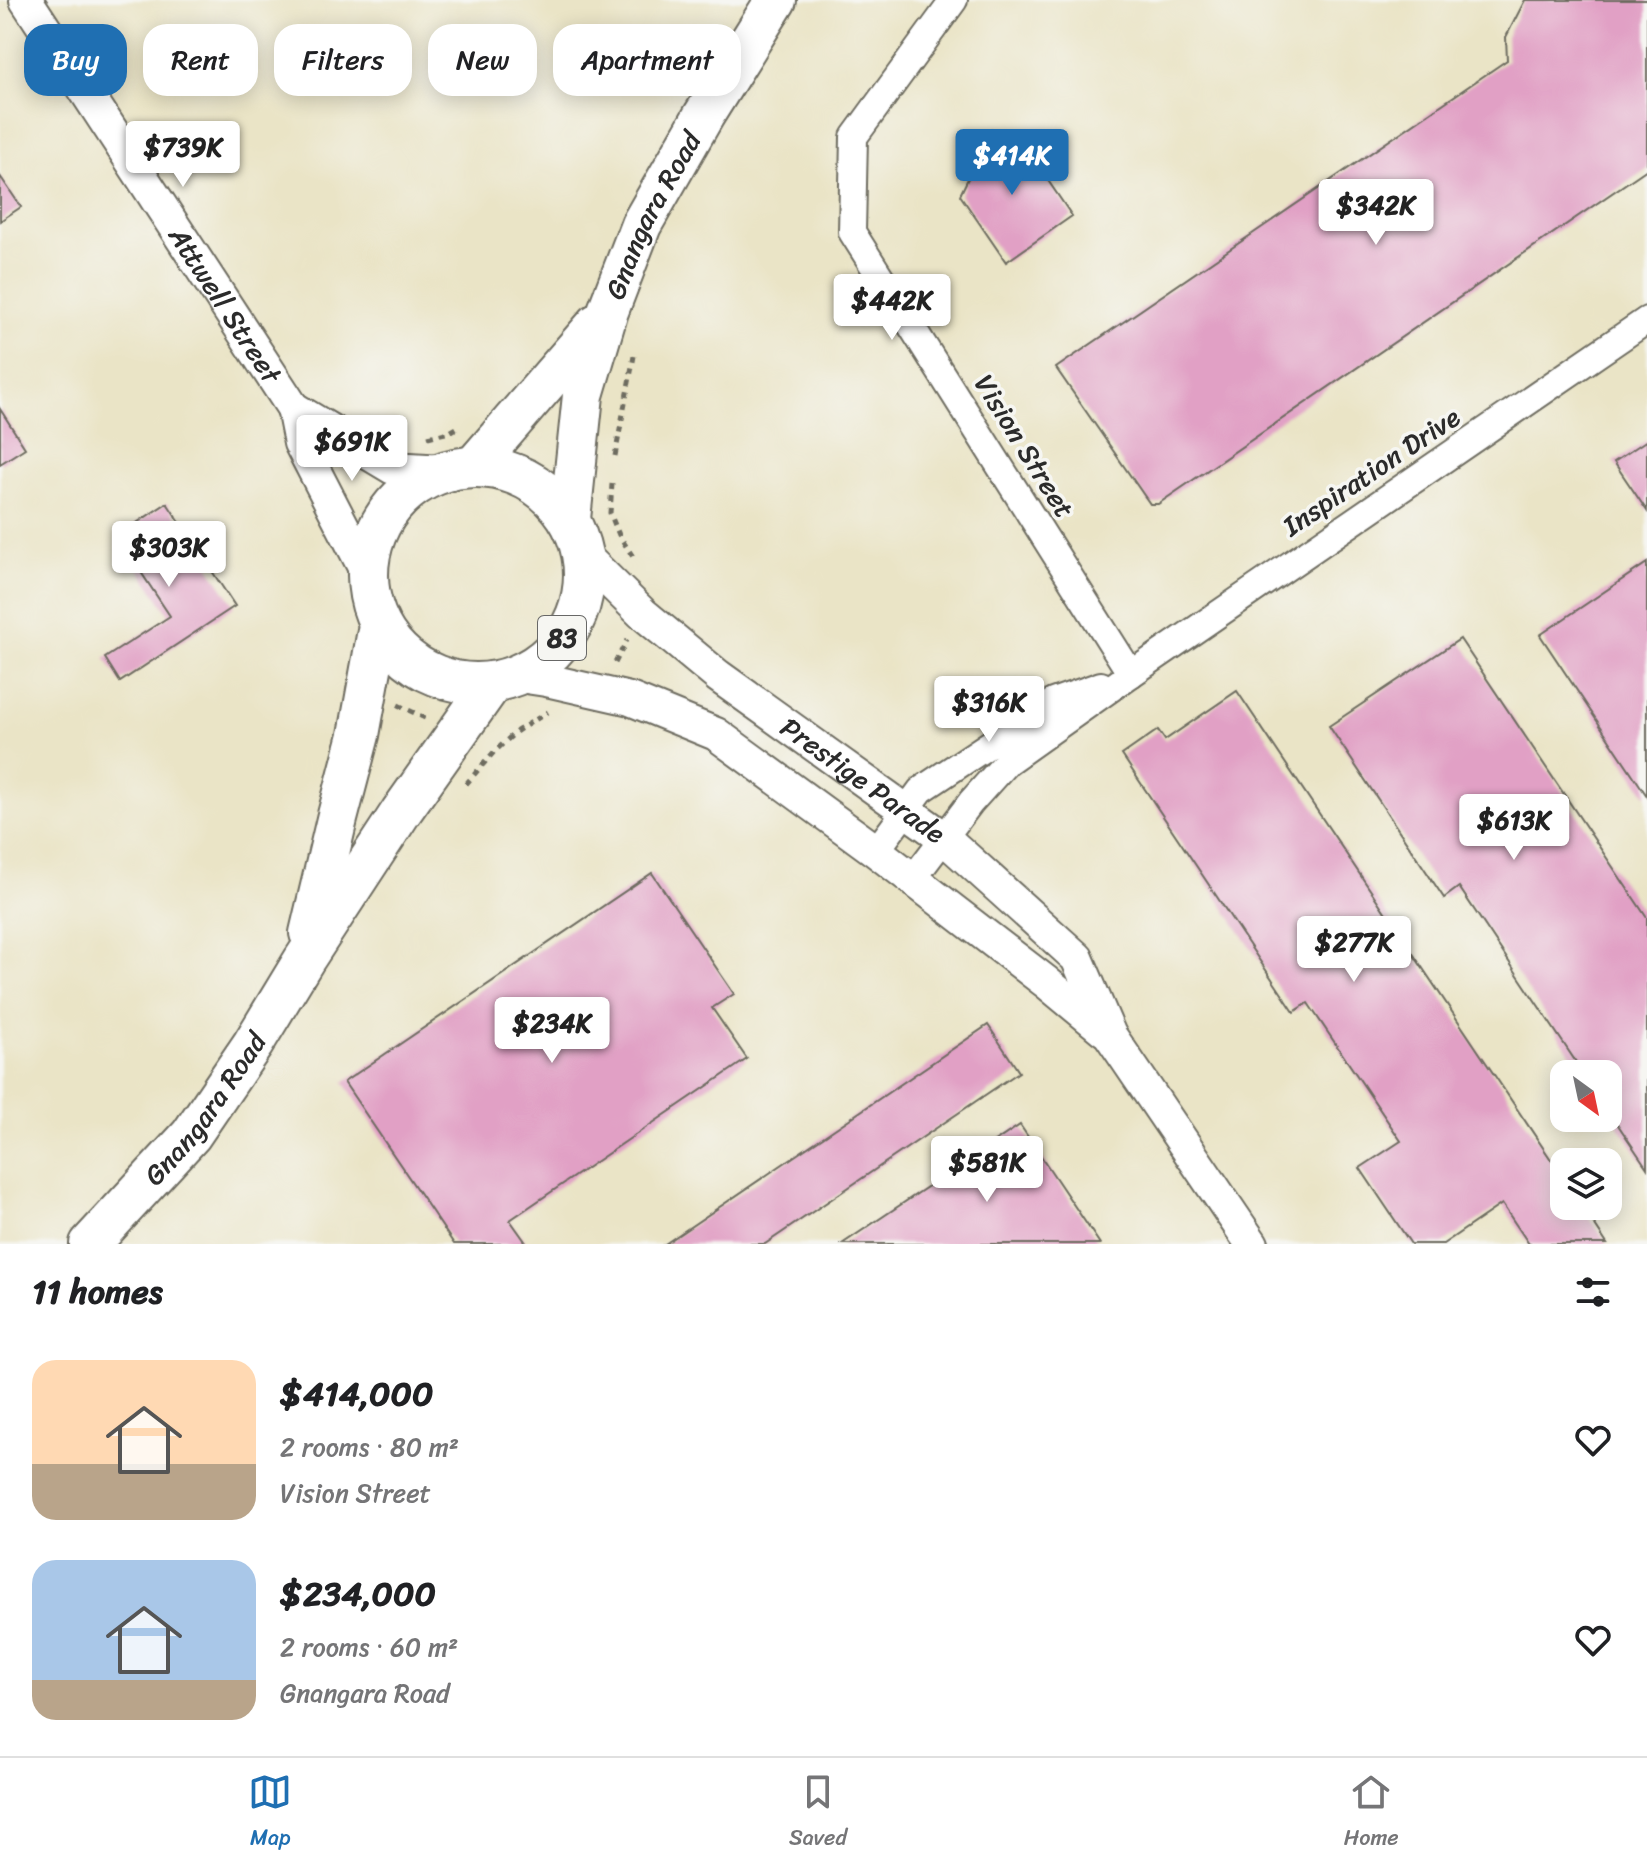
<!DOCTYPE html>
<meta charset="utf-8">
<style>
:root{--surface:#fff;--page:#f2f2f2;--text:#202124;--muted:#757577;--line:#e0e0e0;--accent:#1f6fb2}
body{margin:0;font-family:Sriracha,sans-serif;background:var(--page);color:var(--text);height:100vh;display:flex;flex-direction:column;font-size:30px;white-space:nowrap}
*{box-sizing:border-box;margin:0}
p{font-size:26px;color:var(--muted)}
.icon{flex:none;width:44px;height:44px;fill:none;stroke:currentColor;stroke-width:2;stroke-linecap:round;stroke-linejoin:round}
.map{position:relative;height:1244px;overflow:hidden}
.side{display:flex;flex-direction:column;background:var(--surface);flex:1}
.side>*{flex:none}
.hud{position:absolute;left:24px;top:24px;width:800px;height:72px;display:flex;gap:16px}
.needle{width:52px;rotate:147deg}
.fabs{position:absolute;left:1550px;top:1060px;display:grid;gap:16px}
.fabs a{display:grid;place-items:center;width:72px;height:72px;border-radius:16px;background:var(--surface);box-shadow:0 4px 20px #0003;font-size:40px}
.price{position:absolute;translate:-50% -68px;padding:0 18px;border-radius:8px;background:#fff;color:#222;font-size:26px;line-height:52px;filter:drop-shadow(0 2px 4px #0008)}
.price::after{content:'';position:absolute;left:50%;top:48px;width:24px;height:18px;margin-left:-12px;background:inherit;clip-path:polygon(0 0,100% 0,50% 100%)}
.price.selected{background:var(--accent);color:#fff}
ul{padding:0;list-style:none}
li{display:flex;align-items:center;gap:24px;height:200px;padding:0 32px}
li span{display:grid;place-items:center;flex:none;width:224px;height:160px;border-radius:24px;color:#555}
li>.icon{margin-inline-start:auto}
span .icon{width:96px;height:96px;fill:#fffc;stroke-width:1}
li b{font-size:34px}
h2{display:flex;justify-content:space-between;align-items:center;height:96px;padding:0 32px;font-size:34px}
.tag{padding:0 28px;border-radius:24px;background:var(--surface);box-shadow:0 4px 20px #0003;font-size:28px;line-height:72px}
.tag.selected{background:var(--accent);color:#fff}
.tabs{display:flex;justify-content:space-around;align-items:center;height:112px;border-top:2px solid var(--line);background:var(--surface);font-size:22px;color:var(--muted)}
.tabs a{display:grid;justify-items:center;gap:4px}
.tabs .selected{color:var(--accent)}
.map>svg:first-child{display:block}
.building{fill:#e1a0c5}
.lines{fill:none;stroke-linecap:round;stroke-linejoin:round}
.minor-casing{stroke:#6e6c61;stroke-width:30}
.tertiary-casing{stroke:#6e6c61;stroke-width:36}
.primary-casing{stroke:#6e6c61;stroke-width:44}
.path{stroke:#6e6c61;stroke-width:5;stroke-dasharray:6 6;stroke-linecap:butt}
.minor{stroke:#fff;stroke-width:26}
.tertiary{stroke:#fff;stroke-width:32}
.primary{stroke:#fff;stroke-width:40}
.labels{text-anchor:middle;stroke-width:7;stroke-linejoin:round;paint-order:stroke}
.shield{fill:#f6f6f2;stroke:#686867;stroke-width:2}
.shield-label{font-size:26px;font-weight:bold;fill:#2b2b2b}
.street-label{font-size:28px;fill:#2b2b2b;stroke:#f6f6f2}
</style>
<div class="map">
<svg width="1647" height="1244" viewBox="0 0 1647 1244">
<rect width="100%" height="100%" fill="#f6f6f2"/>
<filter id="ink" filterUnits="userSpaceOnUse"><feTurbulence type="fractalNoise" baseFrequency=".0125" numOctaves="2"/><feDisplacementMap in="SourceGraphic" scale="16" xChannelSelector="R" yChannelSelector="G"/><feConvolveMatrix kernelMatrix="1 2 1 2 8 2 1 2 1" color-interpolation-filters="sRGB"/></filter>
<filter id="wash" filterUnits="userSpaceOnUse"><feTurbulence type="fractalNoise" baseFrequency=".006" numOctaves="4" result="noise"/><feDisplacementMap in="SourceGraphic" scale="32" xChannelSelector="R" yChannelSelector="G"/><feGaussianBlur stdDeviation="1.8" result="paint"/><feColorMatrix in="noise" values="0 0 0 0 0 0 0 0 0 0 0 0 0 0 0 0 0 1.4 0 .05"/><feComposite in="paint" operator="in"/></filter>
<g filter="url(#wash)">
<rect width="100%" height="100%" fill="#eae4c6"/>
<g id="blocks">
<g class="building">
<polygon points="1525,0 1647,0 1647,169 1158,504 1150,504 1056,368 1507,60 1506,37"/>
<polygon points="992,129 1032,157 1072,216 1006,262 960,195"/>
<polygon points="0,176 21,207 0,221"/>
<polygon points="0,409 25,448 0,464"/>
<polygon points="1647,440 1647,511 1614,462"/>
<polygon points="167,503 235,606 120,682 105,658 170,616 117,536"/>
<polygon points="1647,563 1647,796 1540,635"/>
<polygon points="1460,639 1647,918 1647,1168 1608,1110 1608,1074 1584,1074 1459,887 1444,898 1329,726"/>
<polygon points="1237,691 1564,1179 1564,1206 1582,1206 1607,1244 1529,1244 1502,1204 1443,1244 1411,1244 1360,1168 1401,1141 1308,1003 1294,1012 1122,755 1158,730 1165,740"/>
<polygon points="652,873 734,994 712,1008 747,1059 510,1220 527,1244 454,1244 344,1082"/>
<polygon points="988,1025 1019,1072 765,1244 665,1244"/>
<polygon points="1020,1125 1100,1244 842,1244"/>
</g>
</g>
</g>
<g filter="url(#ink)">
<use href="#blocks" fill-opacity="0" stroke="#6e6c61" stroke-width="2"/>
<g class="lines">
<g class="minor-casing">
<g id="minor">
<polyline points="954,0 854,137 852,232 1131,674"/>
<polyline points="876,851 921,790 1053,702 1101,685"/>
<polyline points="912,880 971,802 1007,762 1131,674 1647,320"/>
</g>
</g>
<g class="tertiary-casing">
<g id="tertiary">
<path id="s1" d="M 26,0 L 293,408 L 300,443 L 367,573"/>
<polyline points="293,408 393,468 443,471"/>
<path id="s2" d="M 583,555 L 642,613 L 718,676 L 943,837 L 1077,958 L 1110,1035 L 1252,1244"/>
<polyline points="513,675 546,680 630,699 716,734 876,851 1046,982 1104,1030"/>
</g>
</g>
<g class="primary-casing">
<g id="primary">
<polyline points="474,466 597,324"/>
<circle cx="476" cy="575" r="108"/>
<path id="s3" d="M 570,519 L 583,395 L 608,311 L 641,225 L 704,115 L 776,0"/>
<polyline points="310,933 337,819 359,735 379,625"/>
<path id="s4" d="M 90,1244 L 191,1135 L 253,1044 L 304,960 L 401,812 L 493,682"/>
</g>
</g>
<g class="path">
<polyline points="428,437 450,432 460,426"/>
<polyline points="615,456 634,356"/>
<polyline points="612,484 610,513 619,535 635,560"/>
<polyline points="615,663 627,640"/>
<polyline points="398,705 425,718"/>
<polyline points="466,784 494,752 517,731 548,712"/>
</g>
<use href="#minor" class="minor"/>
<use href="#tertiary" class="tertiary"/>
<use href="#primary" class="primary"/>
</g>
</g>
<g class="labels">
<rect class="shield" x="538" y="616" width="48" height="44" rx="6"/>
<g class="shield-label">
<text x="562" y="647">83</text>
</g>
<g class="street-label">
<text dy="10" stroke="none"><textPath href="#s3" startOffset="318">Gnangara Road</textPath></text>
<text dy="10" stroke="none"><textPath href="#s1" startOffset="364">Attwell Street</textPath></text>
<text transform="translate(1025 446) rotate(58)" y="10">Vision Street</text>
<text transform="translate(1371 471) rotate(-34)" y="10">Inspiration Drive</text>
<text dy="10" stroke="none"><textPath href="#s2" startOffset="360">Prestige Parade</textPath></text>
<text dy="10" stroke="none"><textPath href="#s4" startOffset="178">Gnangara Road</textPath></text>
</g>
</g>
</svg>
<div class="fabs">
<a><svg class="needle" viewBox="-14 -14 28 28"><path d="M0-13l5 13h-10z" fill="#e53935"/><path d="M0 13l5-13h-10z" fill="#757577"/></svg></a>
<a><svg class="icon" aria-label="layers" viewBox="0 0 24 24"><path d="M12 4l9 5-9 5-9-5zM3 14l9 5 9-5"/></svg></a>
</div>
<b class="price" style="left:183px;top:189px">$739K</b>
<b class="price selected" style="left:1012px;top:197px">$414K</b>
<b class="price" style="left:1376px;top:247px">$342K</b>
<b class="price" style="left:892px;top:342px">$442K</b>
<b class="price" style="left:352px;top:483px">$691K</b>
<b class="price" style="left:169px;top:589px">$303K</b>
<b class="price" style="left:989px;top:744px">$316K</b>
<b class="price" style="left:1514px;top:862px">$613K</b>
<b class="price" style="left:1354px;top:984px">$277K</b>
<b class="price" style="left:552px;top:1065px">$234K</b>
<b class="price" style="left:987px;top:1204px">$581K</b>
<div class="hud">
<a class="tag selected">Buy</a>
<a class="tag">Rent</a>
<a class="tag">Filters</a>
<a class="tag">New</a>
<a class="tag">Apartment</a>
</div>
</div>
<section class="side">
<h2>11 homes<svg class="icon" aria-label="filters" viewBox="0 0 24 24"><path d="M4 7h16M4 17h16"/><circle cx="9" cy="7" r="2"/><circle cx="15" cy="17" r="2"/></svg></h2>
<ul>
<li><span style="background:linear-gradient(#ffd9b3 65%,#b9a48a 0)"><svg class="icon" aria-label="home" viewBox="0 0 24 24"><path d="M3 11l9-7 9 7M6 9v11h12V9"/></svg></span><div><b>$414,000</b><p>2 rooms · 80 m²</p><p>Vision Street</p></div><svg class="icon" aria-label="heart" viewBox="0 0 24 24"><path d="M12 20l-8-8c-3-5 5-10 8-4 3-6 11-1 8 4z"/></svg></li>
<li><span style="background:linear-gradient(#a9c7e8 75%,#b9a48a 0)"><svg class="icon" aria-label="home" viewBox="0 0 24 24"><path d="M3 11l9-7 9 7M6 9v11h12V9"/></svg></span><div><b>$234,000</b><p>2 rooms · 60 m²</p><p>Gnangara Road</p></div><svg class="icon" aria-label="heart" viewBox="0 0 24 24"><path d="M12 20l-8-8c-3-5 5-10 8-4 3-6 11-1 8 4z"/></svg></li>
</ul>
</section>
<nav class="tabs">
<a class="selected"><svg class="icon" aria-label="map" viewBox="0 0 24 24"><path d="M3 6l6-2 6 2 6-2v14l-6 2-6-2-6 2zM9 4v14M15 6v14"/></svg>Map</a>
<a><svg class="icon" aria-label="saved" viewBox="0 0 24 24"><path d="M7 4h10v16l-5-4-5 4z"/></svg>Saved</a>
<a><svg class="icon" aria-label="home" viewBox="0 0 24 24"><path d="M3 11l9-7 9 7M6 9v11h12V9"/></svg>Home</a>
</nav>
